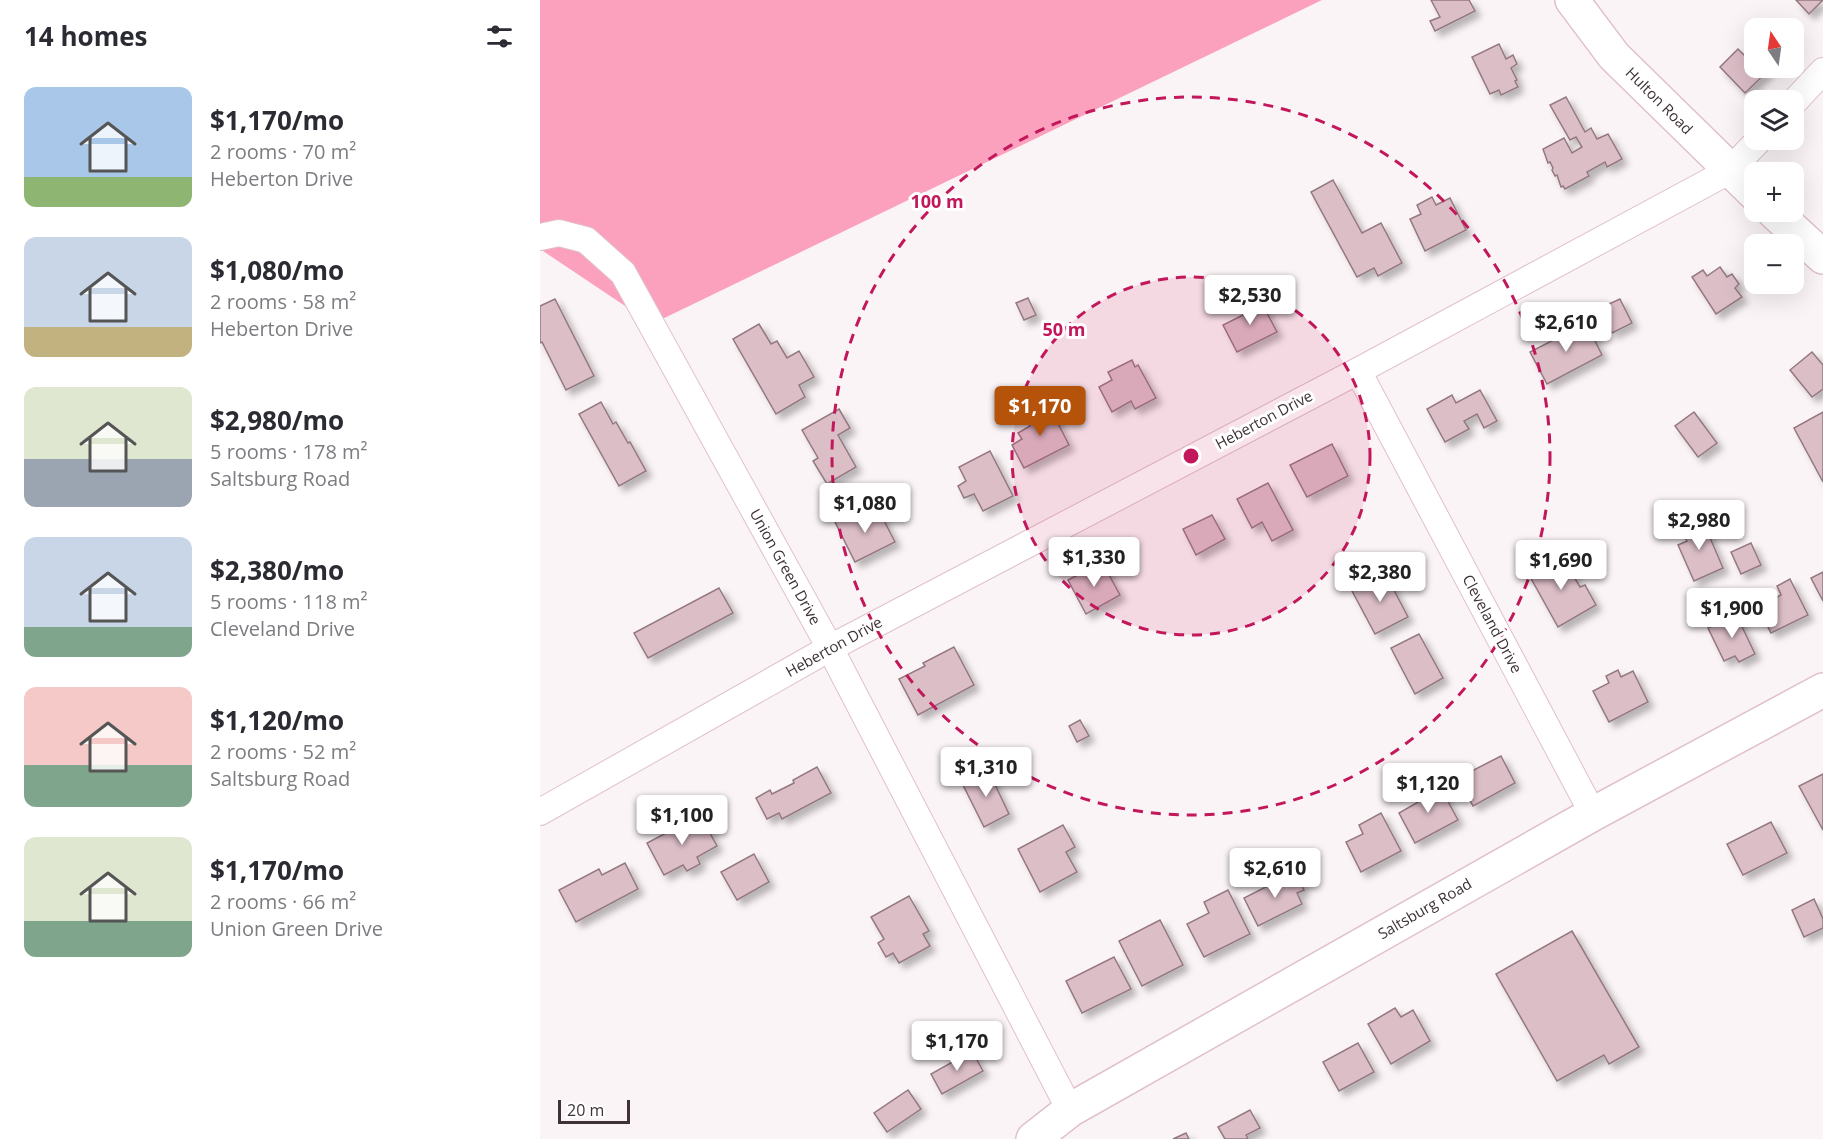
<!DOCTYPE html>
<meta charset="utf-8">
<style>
:root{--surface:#fff;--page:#f2f2f3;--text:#2b2b33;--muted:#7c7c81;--accent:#b45309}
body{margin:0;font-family:"Open Sans",sans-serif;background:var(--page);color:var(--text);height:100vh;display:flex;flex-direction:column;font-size:22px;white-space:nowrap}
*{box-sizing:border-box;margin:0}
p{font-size:20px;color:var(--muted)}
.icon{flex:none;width:33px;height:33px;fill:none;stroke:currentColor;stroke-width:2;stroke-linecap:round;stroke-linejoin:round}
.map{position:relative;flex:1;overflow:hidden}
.side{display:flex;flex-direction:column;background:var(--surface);width:540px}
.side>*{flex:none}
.needle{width:39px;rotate:347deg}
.fabs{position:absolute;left:1204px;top:18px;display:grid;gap:12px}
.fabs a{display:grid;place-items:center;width:60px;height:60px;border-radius:12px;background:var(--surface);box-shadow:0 6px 24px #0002;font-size:30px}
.scale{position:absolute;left:18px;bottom:15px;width:72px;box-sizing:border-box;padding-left:6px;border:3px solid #3e3235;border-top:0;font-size:16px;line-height:21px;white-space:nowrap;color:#3e3235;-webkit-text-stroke:4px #fff;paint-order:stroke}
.price{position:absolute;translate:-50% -51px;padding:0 14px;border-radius:6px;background:#fff;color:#222;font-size:20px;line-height:39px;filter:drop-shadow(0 2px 3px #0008)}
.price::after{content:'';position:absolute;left:50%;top:36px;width:18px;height:14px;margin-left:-9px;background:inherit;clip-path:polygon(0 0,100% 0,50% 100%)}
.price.active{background:var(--accent);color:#fff}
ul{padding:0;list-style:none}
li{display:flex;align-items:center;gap:18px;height:150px;padding:0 24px}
li span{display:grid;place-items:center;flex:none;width:168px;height:120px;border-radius:12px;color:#555}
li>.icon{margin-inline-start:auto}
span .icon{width:72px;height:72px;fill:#fffc;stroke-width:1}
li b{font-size:26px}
h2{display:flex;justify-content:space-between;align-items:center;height:72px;padding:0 24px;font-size:26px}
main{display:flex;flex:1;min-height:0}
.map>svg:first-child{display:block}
.forest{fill:#fba1be}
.building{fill:#dcbec7;stroke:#947880;stroke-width:1.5;filter:url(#shadow)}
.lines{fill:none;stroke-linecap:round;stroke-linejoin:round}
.minor-casing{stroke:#e0c1ca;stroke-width:28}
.major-casing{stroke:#e0c1ca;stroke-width:36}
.minor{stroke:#fff;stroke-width:26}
.major{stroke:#fff;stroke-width:33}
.ring{fill:none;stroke:#c2185b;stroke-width:3;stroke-dasharray:10 8}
.labels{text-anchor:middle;stroke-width:6;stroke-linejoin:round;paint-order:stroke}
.street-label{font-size:15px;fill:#3e3235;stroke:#fff}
.centre{fill:#c2185b;stroke:#fff;stroke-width:3}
.ring-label{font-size:18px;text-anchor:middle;font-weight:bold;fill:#c2185b;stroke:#fff;stroke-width:6;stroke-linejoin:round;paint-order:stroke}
</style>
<main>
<section class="side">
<h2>14 homes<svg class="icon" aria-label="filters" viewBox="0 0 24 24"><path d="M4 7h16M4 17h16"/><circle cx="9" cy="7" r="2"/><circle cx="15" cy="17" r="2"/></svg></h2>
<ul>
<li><span style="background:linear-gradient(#a9c7e8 75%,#8fb573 0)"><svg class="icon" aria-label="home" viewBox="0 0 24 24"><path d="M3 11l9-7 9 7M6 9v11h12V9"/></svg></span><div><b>$1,170/mo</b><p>2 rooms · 70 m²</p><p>Heberton Drive</p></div></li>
<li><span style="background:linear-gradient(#c9d6e8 75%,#c2b280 0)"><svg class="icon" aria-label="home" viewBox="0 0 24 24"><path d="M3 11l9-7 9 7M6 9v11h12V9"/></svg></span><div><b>$1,080/mo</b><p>2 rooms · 58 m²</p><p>Heberton Drive</p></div></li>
<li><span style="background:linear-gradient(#dfe7d0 60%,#9aa5b1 0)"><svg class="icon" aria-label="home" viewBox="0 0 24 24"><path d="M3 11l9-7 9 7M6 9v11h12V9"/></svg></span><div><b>$2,980/mo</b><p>5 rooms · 178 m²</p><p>Saltsburg Road</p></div></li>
<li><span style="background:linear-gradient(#c9d6e8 75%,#7fa58c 0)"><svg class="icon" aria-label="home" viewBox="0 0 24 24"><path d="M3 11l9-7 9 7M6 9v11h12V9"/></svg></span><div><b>$2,380/mo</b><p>5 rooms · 118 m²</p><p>Cleveland Drive</p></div></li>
<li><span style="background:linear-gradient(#f6c9c9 65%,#7fa58c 0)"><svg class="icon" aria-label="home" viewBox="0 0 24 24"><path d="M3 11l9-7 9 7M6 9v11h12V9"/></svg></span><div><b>$1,120/mo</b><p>2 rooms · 52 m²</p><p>Saltsburg Road</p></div></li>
<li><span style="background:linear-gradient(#dfe7d0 70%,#7fa58c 0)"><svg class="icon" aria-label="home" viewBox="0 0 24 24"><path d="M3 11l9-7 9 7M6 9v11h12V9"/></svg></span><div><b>$1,170/mo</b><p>2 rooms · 66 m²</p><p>Union Green Drive</p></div></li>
</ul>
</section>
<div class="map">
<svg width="1283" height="1139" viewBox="0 0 1283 1139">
<defs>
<filter id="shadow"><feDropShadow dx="5.5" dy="5.5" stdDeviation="3" flood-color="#0004"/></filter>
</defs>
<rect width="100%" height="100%" fill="#fbf4f6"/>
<polygon class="forest" points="0,0 782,0 112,324 0,249"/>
<g class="building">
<polygon points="891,0 929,0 935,11 895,31 890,21 900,17"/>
<polygon points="1256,0 1283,0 1269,14"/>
<polygon points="959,44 966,59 973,55 977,64 971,68 977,80 975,81 978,87 961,95 959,90 950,94 932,57"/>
<polygon points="1198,49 1207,58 1215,50 1215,68 1231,68 1205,93 1180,67"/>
<polygon points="1026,97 1045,132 1051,128 1057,139 1068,134 1082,159 1067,167 1065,162 1047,172 1049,176 1025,189 1023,186 1021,187 1017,175 1015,176 1012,170 1013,168 1010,162 1008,163 1003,149 1024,138 1032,153 1042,147 1036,137 1030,140 1010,105"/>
<polygon points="793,180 822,233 841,223 862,263 838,276 834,268 817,277 771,192"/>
<polygon points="892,197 896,205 910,198 926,230 885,251 870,219 881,214 877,205"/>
<polygon points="1180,267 1187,277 1192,274 1199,284 1195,288 1202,297 1176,314 1152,277 1163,270 1167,276"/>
<polygon points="488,298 496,315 484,320 476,303"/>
<polygon points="719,298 737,332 697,352 683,325 705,314 701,307"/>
<polygon points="15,299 54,376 26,390 2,342 0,343 0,306"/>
<polygon points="1080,299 1092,323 1072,333 1060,308"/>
<polygon points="1046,323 1062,355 1007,384 990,352"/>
<polygon points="219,324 231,344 237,341 247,358 259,351 274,377 259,385 265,397 236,414 193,339"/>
<polygon points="1272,352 1283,365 1283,389 1272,397 1250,370"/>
<polygon points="592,360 595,367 598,365 616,398 595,409 591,401 572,412 559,387 572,380 568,372"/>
<polygon points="940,390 957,421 944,428 937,414 924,421 929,429 905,442 887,409 912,395 916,403"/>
<polygon points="61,402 73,424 76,422 88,443 90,442 106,471 79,486 39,414"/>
<polygon points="508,404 529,445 484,468 472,445 482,439 478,433 490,426 485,415"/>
<polygon points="299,409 310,428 298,435 316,467 287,484 273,461 278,458 262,430"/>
<polygon points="1154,412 1177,443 1158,457 1135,426"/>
<polygon points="1283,412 1283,482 1254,428"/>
<polygon points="792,444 808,476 767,497 750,465"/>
<polygon points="450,451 473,496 443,511 434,494 424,498 418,486 426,481 419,467"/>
<polygon points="728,483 753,530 732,541 722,522 712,528 697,499"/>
<polygon points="338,509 355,542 315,562 295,522 310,514 314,521"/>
<polygon points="672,515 685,539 656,555 643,529"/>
<polygon points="1162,519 1183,568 1154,581 1138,545 1147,541 1141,528"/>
<polygon points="1211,543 1221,565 1201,574 1191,552"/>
<polygon points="1021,555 1040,587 1045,585 1056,605 1018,627 988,573"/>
<polygon points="562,562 580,595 546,614 528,580"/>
<polygon points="844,571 868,617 835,634 811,589"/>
<polygon points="1283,572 1283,601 1271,578"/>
<polygon points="1250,579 1268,615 1231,633 1218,607 1241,595 1237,586"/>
<polygon points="179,588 193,613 108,658 94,633"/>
<polygon points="1196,614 1215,654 1199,662 1195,656 1184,661 1168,628"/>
<polygon points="879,634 903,678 875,694 851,648"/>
<polygon points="414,647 434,685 378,715 359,679 385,666 383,663"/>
<polygon points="1078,670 1081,677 1093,671 1108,702 1069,722 1053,691 1069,683 1066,676"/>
<polygon points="540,720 549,736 537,742 529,726"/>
<polygon points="961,756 975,783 933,806 918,778"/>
<polygon points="277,767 291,793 242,819 239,813 227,819 216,798 230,790 232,794 254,783 253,780"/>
<polygon points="448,770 469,814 444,827 422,783"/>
<polygon points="1283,774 1283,830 1259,786"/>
<polygon points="898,783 918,820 875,843 859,813 880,801 876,795"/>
<polygon points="841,813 861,851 821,872 806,842 823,834 819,825"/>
<polygon points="160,815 177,846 157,857 160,864 147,871 143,865 124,875 107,843"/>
<polygon points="1231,822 1247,853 1203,875 1187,844"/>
<polygon points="523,825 535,847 526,852 537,872 500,892 478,849"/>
<polygon points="214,854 229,882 197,900 181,872"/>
<polygon points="85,863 98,889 36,922 19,890 59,869 62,875"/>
<polygon points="755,872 764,890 757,893 762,904 718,926 704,898"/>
<polygon points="688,890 710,934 664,957 647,924 669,913 664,902"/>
<polygon points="369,896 389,931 383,934 390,946 359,963 353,953 346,957 338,943 344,939 331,917"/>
<polygon points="1274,899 1283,919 1283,928 1264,937 1252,910"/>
<polygon points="620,920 643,965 602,986 579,941"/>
<polygon points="1032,931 1099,1047 1069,1064 1064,1055 1017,1081 956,974"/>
<polygon points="574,957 591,989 542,1013 526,981"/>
<polygon points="855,1008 861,1017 873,1010 890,1041 851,1064 828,1024"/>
<polygon points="818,1043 834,1072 799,1091 783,1062"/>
<polygon points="432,1051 443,1071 402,1094 391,1074"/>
<polygon points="368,1090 381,1109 347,1132 334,1113"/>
<polygon points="710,1110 720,1128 706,1135 708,1139 685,1139 678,1127"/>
<polygon points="646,1133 649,1139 633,1139"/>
</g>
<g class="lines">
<g class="minor-casing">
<g id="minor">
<polyline points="1254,102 1283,71"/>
<polyline points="0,237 19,233 46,240 83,273 290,648 530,1110"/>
<polyline points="818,371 1053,814"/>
<polyline points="0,812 290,648 818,371 1189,171 1219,140"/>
</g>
</g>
<g class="major-casing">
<g id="major">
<polyline points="1032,0 1074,56 1215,194"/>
<polyline points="1234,212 1283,257"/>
<polyline points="493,1139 530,1110 1053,814 1283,690"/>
</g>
</g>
<use href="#minor" class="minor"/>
<use href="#major" class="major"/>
</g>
<circle cx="651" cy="456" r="179" fill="#c2185b" fill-opacity=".12"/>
<g class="ring">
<circle cx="651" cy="456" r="179"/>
<circle cx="651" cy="456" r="359"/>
</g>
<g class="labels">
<g class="street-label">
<text transform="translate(1119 101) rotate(45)" y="5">Hulton Road</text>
<text transform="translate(724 420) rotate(-28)" y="5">Heberton Drive</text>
<text transform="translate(245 567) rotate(61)" y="5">Union Green Drive</text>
<text transform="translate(952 624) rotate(62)" y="5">Cleveland Drive</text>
<text transform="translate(294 647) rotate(-29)" y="5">Heberton Drive</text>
<text transform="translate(885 909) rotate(-30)" y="5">Saltsburg Road</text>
</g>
</g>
<circle cx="651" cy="456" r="9" class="centre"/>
<g class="ring-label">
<text x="397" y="208">100 m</text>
<text x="524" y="336">50 m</text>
</g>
</svg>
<div class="fabs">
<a><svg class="needle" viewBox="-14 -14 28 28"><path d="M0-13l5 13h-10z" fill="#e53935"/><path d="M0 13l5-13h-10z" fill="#7c7c81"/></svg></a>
<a><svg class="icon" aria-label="layers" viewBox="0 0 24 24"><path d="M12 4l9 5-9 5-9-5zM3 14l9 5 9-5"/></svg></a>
<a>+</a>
<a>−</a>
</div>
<div class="scale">20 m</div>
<b class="price" style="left:710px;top:326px">$2,530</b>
<b class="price" style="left:1026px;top:353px">$2,610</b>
<b class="price active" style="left:500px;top:437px">$1,170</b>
<b class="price" style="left:325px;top:534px">$1,080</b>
<b class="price" style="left:1159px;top:551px">$2,980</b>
<b class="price" style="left:554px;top:588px">$1,330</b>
<b class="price" style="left:1021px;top:591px">$1,690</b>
<b class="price" style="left:840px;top:603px">$2,380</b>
<b class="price" style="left:1192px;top:639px">$1,900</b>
<b class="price" style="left:446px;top:798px">$1,310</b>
<b class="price" style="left:888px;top:814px">$1,120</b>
<b class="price" style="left:142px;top:846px">$1,100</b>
<b class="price" style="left:735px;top:899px">$2,610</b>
<b class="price" style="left:417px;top:1072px">$1,170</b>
</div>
</main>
